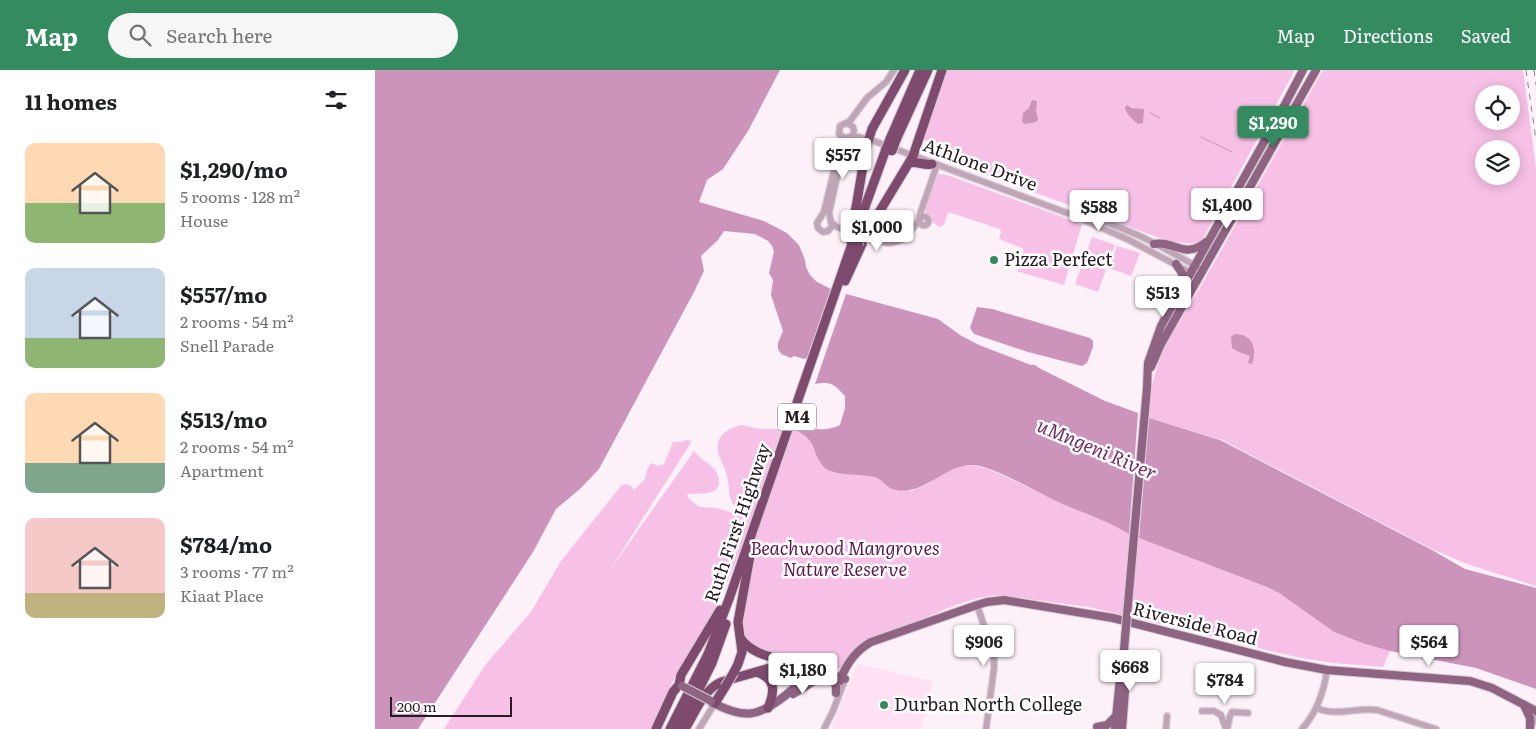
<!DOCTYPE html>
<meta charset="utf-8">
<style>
:root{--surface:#fff;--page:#f6f6f6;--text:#202124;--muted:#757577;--accent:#338b5f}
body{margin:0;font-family:Literata,serif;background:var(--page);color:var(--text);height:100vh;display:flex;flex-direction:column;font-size:19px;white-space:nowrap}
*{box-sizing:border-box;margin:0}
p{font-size:16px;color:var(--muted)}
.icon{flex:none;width:28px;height:28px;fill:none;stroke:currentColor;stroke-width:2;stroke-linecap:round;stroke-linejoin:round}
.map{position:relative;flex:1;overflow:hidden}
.side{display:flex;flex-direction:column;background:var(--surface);width:375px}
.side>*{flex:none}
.controls{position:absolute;left:1100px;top:15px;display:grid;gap:10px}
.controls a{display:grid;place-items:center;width:45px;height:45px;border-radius:50%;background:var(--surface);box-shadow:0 2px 12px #0003;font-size:25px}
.scale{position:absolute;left:15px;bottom:12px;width:122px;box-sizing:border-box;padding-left:5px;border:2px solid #261d23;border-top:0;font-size:14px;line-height:18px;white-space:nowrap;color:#261d23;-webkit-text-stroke:4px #fff;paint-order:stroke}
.price{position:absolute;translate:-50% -42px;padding:0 11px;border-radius:5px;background:#fff;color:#222;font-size:16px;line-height:32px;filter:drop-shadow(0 1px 2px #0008)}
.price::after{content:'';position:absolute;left:50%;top:30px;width:15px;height:11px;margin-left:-8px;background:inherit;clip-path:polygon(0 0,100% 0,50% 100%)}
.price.current{background:var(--accent);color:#fff}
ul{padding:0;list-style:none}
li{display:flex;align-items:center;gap:15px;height:125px;padding:0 25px}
li span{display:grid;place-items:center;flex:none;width:140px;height:100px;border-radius:10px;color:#555}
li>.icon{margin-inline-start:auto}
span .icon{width:60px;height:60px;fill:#fffc;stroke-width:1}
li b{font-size:21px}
h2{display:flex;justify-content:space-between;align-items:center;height:60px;padding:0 25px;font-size:21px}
header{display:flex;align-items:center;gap:30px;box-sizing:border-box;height:70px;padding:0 25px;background:var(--accent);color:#fff}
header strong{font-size:24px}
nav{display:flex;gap:28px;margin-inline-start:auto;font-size:18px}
.search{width:350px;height:45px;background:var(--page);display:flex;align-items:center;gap:12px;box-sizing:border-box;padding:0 18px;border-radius:28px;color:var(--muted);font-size:19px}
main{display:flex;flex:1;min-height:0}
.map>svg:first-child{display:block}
.built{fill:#fee2f4}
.green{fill:#f7c0e6;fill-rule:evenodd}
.water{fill:#cd94bb}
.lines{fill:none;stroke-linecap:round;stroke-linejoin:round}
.stream{stroke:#cd94bb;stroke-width:1}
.minor-casing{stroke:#d5cbd2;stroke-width:8}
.major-casing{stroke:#d5cbd2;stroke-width:10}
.highway-casing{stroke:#d5cbd2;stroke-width:11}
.minor{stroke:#bfa5b6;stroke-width:5.5}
.major{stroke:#8f6382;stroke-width:8}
.highway{stroke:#7e4b6f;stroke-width:9}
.rail{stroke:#8b8187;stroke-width:1;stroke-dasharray:6 6;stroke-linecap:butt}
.major-bridge-casing{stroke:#d5cbd2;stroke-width:10;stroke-linecap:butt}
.highway-bridge-casing{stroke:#d5cbd2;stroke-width:11;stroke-linecap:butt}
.major-bridge{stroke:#8f6382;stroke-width:8}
.highway-bridge{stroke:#7e4b6f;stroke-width:9}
.poi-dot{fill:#338b5f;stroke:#fff;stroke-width:2}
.labels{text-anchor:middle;stroke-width:5;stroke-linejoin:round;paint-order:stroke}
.shield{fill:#fff;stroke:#676165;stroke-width:1}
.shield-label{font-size:16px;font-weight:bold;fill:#261d23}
.street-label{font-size:18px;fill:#261d23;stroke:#fff}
.poi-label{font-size:18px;fill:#261d23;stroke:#fff;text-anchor:start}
.park-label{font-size:18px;font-style:italic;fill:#5d1b4d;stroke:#fff}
.water-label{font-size:19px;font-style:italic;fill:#712d60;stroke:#fff}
</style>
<header>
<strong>Map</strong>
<div class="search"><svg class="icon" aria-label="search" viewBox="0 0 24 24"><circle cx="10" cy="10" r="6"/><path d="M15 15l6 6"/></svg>Search here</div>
<nav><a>Map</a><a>Directions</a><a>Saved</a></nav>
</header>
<main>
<section class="side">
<h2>11 homes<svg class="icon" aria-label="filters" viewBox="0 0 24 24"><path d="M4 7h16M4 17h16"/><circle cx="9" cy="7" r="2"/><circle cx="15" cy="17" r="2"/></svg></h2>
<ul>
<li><span style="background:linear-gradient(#ffd9b3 60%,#8fb573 0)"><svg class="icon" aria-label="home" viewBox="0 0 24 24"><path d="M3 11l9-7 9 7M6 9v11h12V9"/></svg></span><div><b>$1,290/mo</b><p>5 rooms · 128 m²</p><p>House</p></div></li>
<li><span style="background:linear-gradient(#c9d6e8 70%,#8fb573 0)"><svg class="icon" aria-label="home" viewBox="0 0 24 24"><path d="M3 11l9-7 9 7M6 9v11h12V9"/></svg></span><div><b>$557/mo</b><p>2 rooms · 54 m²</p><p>Snell Parade</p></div></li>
<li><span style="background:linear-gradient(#ffd9b3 70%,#7fa58c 0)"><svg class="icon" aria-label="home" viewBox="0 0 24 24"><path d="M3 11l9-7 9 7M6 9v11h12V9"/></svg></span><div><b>$513/mo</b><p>2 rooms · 54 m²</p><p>Apartment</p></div></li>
<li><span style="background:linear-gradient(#f6c9c9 75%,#c2b280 0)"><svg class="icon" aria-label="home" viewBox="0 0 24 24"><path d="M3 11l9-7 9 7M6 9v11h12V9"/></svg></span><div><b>$784/mo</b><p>3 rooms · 77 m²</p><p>Kiaat Place</p></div></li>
</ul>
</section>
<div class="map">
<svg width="1161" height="659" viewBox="0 0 1161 659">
<rect width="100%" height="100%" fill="#fcf1f8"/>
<polygon class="built" points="482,594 558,611 546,659 456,659"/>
<g class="green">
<polygon points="571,0 920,0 825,174 796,172 562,87 567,75 547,69"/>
<path d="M 948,0 L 1148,0 L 1161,98 L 1161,516 L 1092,494 L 1059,480 L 847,370 L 774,348 L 777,315 L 787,280 L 826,216 ZM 1109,24 L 1136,24 L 1136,51 L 1109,51 ZM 1109,79 L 1136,79 L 1136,106 L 1109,106 Z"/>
<path d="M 564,104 L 572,105 L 707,154 L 689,215 L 641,201 L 647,197 L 646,191 L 649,179 L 624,169 L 626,162 L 625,159 L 573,142 L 569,155 L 564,157 C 560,154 554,150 552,146 C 547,137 557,110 564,104 Z"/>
<polygon points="717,167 740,175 731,197 709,189"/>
<polygon points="742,176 765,183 756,206 734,198"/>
<polygon points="708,192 731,200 723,222 700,214"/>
<path d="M 366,355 L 385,359 L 405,359 L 422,361 L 435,370 L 449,397 L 454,400 L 460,402 L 498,406 L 536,421 L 553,414 L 567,404 L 586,396 L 597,395 L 613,399 L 647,414 L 685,433 L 741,456 L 764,468 L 892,517 L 904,523 L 959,562 L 990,574 L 1015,581 L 1008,597 L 958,593 L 921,587 L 714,537 L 625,525 C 591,527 561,544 531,556 C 520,560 504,564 495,570 C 483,578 471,599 457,601 C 447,602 389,583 380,578 C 372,574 368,564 366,556 L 379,490 L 386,472 L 371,467 L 342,537 L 298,611 L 277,659 L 69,659 L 111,594 L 156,542 L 186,491 L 246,416 L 250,414 L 256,416 L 259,420 L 270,409 L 272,400 L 276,393 L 283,396 L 289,394 L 298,372 L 306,372 L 310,370 L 317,371 L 235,500 L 319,381 C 325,389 334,393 340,400 C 342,403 344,408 344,412 C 344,426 324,423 314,424 L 312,425 L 313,428 L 324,437 L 342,438 L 361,444 L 362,440 C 351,424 356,423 352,407 C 351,399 346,392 344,385 C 338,367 352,359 366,355 Z"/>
</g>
<g class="water">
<polygon points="0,0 405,0 373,61 348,99 332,110 324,132 389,151 412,163 424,175 430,190 431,197 435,205 442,212 456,219 432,288 429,289 419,286 416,288 406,284 403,279 403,273 408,261 396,225 398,210 394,203 399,182 397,176 393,171 380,164 349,161 343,170 326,186 329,201 319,222 224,399 206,418 181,439 158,482 43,659 0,659"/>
<polygon points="657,30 662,31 661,41 663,49 661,52 650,54 647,52 648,43 654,38"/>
<path d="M 752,35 L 756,38 L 769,39 L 768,53 L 763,54 C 758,50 750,43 750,37 Z"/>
<path d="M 471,224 L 563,249 L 585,265 L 604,275 L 656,295 L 660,295 L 664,298 L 730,331 L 763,343 L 754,464 C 733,451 708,443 685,433 C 665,424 614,393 595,395 C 567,397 550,425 521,420 C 510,418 509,408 495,406 C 483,404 456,406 448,396 C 435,380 444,373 422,361 L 426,354 C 439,361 453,361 465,355 L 470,338 L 470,326 C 459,314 456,311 440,314 Z"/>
<polygon points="602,237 617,239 715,268 718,271 718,277 712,293 707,296 653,282 599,264 595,258"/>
<path d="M 859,264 C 877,263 883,279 877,294 L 873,293 L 875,286 L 864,282 L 857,278 L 856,267 Z"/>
<polygon points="774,348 845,370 1057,480 1090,499 1161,518 1161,619 1101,598 1015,581 990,574 959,562 904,523 892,517 764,468"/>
</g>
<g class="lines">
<g class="stream">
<polyline points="775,43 785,48"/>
<polyline points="826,67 857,82"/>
</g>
<g class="minor-casing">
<g id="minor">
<polyline points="472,53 478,57 479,61 477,66 470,68 464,64 465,56 475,51 492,28 511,12 519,0"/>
<polyline points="466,66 465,76 449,142 442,153 443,158 448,162 453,161 457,156 454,143 469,76 473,68"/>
<polyline points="475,67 483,67 499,71 700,146 754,170 824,207"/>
<circle cx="549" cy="151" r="4.5"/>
<path d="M 707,147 C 750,154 790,179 828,200"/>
<polyline points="544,150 546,141 562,95"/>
<path d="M 456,152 L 462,157 L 512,173 C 532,172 533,163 544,151"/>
<polyline points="602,535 619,585 619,598 611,659"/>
<path d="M 942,638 C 961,647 981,637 1002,640 L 1061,659"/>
<polyline points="827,641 839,641 846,645 851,659"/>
<polyline points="1156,657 1161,646"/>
<polyline points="324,659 340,633"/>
<polyline points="449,659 458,641 469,612"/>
<polyline points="791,659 792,646"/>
<polyline points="852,659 855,646 857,642 873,643"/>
<path d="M 927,659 C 942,642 949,622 952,600"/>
</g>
</g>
<g class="major-casing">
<g id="major">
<path d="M 779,174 C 800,170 809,190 831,172"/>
<polyline points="801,194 807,203 808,214"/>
<polyline points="776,297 786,274 941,0"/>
<polyline points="772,318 773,293 786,256 908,38 928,0"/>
<polyline points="457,608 461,616 461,623"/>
<path d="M 465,611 C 471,594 480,581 496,572 L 602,535 L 612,532 L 629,530 L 738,548 L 910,592 L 952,600 L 1095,611 L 1117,618 L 1161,641"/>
<polyline points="418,624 442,609 449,606"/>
<path d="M 336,632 C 369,649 382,648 411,625 C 421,617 428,609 432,597 L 470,609"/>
<polyline points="1149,635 1155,648 1155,659"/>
<polyline points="722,657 732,655 742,645"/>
<polyline points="740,659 747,588 749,580 750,568"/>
<polyline points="747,659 750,621 751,587"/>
</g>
</g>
<g class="highway-casing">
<g id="highway">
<polyline points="515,69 545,0"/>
<polyline points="521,70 553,0"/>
<path d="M 535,93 C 542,91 550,96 557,94"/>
<polyline points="478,155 491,78 497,59 530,0"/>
<polyline points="483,156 511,79"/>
<polyline points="494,159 538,86 567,0"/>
<polyline points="470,211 487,174"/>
<path d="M 366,569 C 378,585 398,587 416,592"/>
<polyline points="359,602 363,594 367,582 363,552 375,486"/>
<path d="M 382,602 C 401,609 400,621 393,638"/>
<polyline points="340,633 350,617"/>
<polyline points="281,659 298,622 304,615 306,605 345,540"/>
<polyline points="295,659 333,584 354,529 478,171"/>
<polyline points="304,659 337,593 351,554"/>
<path d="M 310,659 C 320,643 328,620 346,612 L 402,596 L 413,596 L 431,600"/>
</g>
</g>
<use href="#minor" class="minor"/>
<use href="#major" class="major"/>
<use href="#highway" class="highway"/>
<g class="rail">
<polyline points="1151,0 1161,70"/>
<polyline points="1159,0 1161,15"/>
</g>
<g class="major-bridge-casing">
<g id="major-bridge">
<polyline points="750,568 772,318"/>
<polyline points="307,616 336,631"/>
</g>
</g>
<g class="highway-bridge-casing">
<g id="highway-bridge">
<polyline points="511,79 515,69"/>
<polyline points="517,81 521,70"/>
<polyline points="474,169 478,155"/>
<polyline points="483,174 488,158"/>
<polyline points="350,617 359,602"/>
</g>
</g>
<use href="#major-bridge" class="major-bridge"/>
<use href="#highway-bridge" class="highway-bridge"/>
</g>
<g class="poi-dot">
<circle cx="619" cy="190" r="5"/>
<circle cx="509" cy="635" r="5"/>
</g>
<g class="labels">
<rect class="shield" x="403" y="333.5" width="38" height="27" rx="4"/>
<g class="shield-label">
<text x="422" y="353">M4</text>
</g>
<g class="street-label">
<text transform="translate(605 95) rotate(20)" y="6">Athlone Drive</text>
<text transform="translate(363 453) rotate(-71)" y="6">Ruth First Highway</text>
<text transform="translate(820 554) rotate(14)" y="6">Riverside Road</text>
</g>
<g class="poi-label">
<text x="629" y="196">Pizza Perfect</text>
<text x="519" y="641">Durban North College</text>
</g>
<g class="park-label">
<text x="470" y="485">Beachwood Mangroves<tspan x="470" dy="21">Nature Reserve</tspan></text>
</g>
<g class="water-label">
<text transform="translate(722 379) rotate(23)" y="7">uMngeni River</text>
</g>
</g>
</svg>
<div class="controls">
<a><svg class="icon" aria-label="locate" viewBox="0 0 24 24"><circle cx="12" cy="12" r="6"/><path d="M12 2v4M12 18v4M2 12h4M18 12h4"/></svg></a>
<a><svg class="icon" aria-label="layers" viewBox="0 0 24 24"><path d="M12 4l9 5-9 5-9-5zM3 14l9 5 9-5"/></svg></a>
</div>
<div class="scale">200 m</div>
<b class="price current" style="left:898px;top:78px">$1,290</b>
<b class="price" style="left:468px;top:110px">$557</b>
<b class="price" style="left:852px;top:160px">$1,400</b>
<b class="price" style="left:724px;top:162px">$588</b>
<b class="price" style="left:502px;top:182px">$1,000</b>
<b class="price" style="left:788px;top:248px">$513</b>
<b class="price" style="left:609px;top:597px">$906</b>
<b class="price" style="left:1054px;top:597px">$564</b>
<b class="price" style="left:755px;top:622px">$668</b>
<b class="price" style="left:428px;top:625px">$1,180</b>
<b class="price" style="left:850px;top:635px">$784</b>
</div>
</main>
